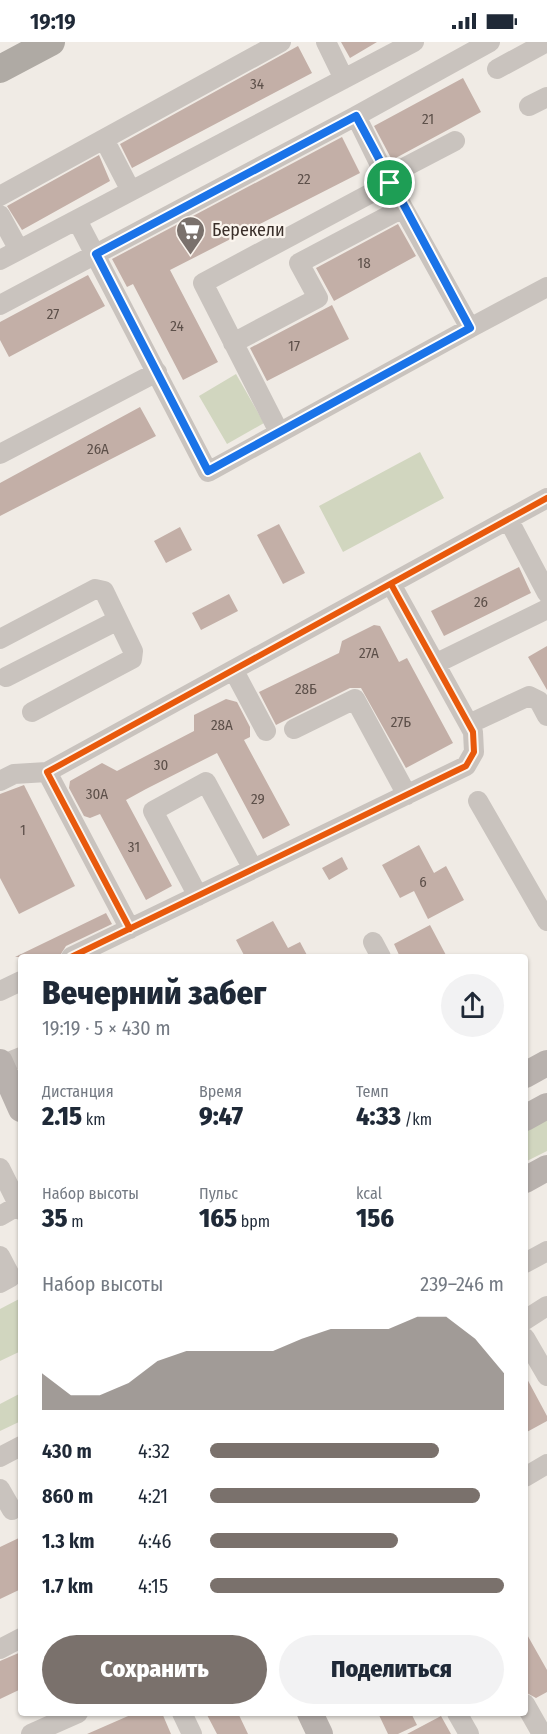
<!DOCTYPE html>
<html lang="ru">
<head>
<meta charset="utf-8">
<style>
	body { margin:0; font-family:"Fira Sans Condensed",sans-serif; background:#f2f2f3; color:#1f2937; height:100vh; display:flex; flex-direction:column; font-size:22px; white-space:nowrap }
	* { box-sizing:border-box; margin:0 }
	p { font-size:20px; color:#747a83 }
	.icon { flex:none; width:33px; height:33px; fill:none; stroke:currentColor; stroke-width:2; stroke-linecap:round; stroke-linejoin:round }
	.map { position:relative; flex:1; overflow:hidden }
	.drawer { position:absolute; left:18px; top:912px; width:510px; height:762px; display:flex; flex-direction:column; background:#fff; border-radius:6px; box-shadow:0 2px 4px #0004 }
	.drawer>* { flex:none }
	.pin { position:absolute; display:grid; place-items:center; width:51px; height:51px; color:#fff; margin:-26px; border:3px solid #fff; border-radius:50%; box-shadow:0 2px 6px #0007 }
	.round { display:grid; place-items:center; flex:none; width:63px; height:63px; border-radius:32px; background:#f2f2f3 }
	.overview { display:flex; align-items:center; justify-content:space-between; height:102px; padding:0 24px }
	h1 { font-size:33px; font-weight:800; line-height:45px }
	.stats { display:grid; grid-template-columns:repeat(3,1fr); gap:9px; height:102px; padding:6px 24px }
	.stats div { display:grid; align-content:center }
	.stats b { font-size:26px; font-weight:800 }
	.stats small { font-size:16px; font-weight:400 }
	.stats p { font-size:16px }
	.chart { height:168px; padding:12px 24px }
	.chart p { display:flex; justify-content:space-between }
	.chart svg { width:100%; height:108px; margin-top:6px; fill:#7a716c; opacity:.7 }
	.primary-button { display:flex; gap:12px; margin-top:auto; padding:12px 24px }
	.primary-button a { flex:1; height:69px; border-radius:36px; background:#7a716c; color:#fff; font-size:24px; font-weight:800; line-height:69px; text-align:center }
	.primary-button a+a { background:#f2f2f3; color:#1f2937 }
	ul { padding:0 24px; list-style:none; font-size:20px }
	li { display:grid; grid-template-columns:96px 72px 1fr; align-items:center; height:45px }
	li i { height:15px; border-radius:8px; background:#7a716c }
	.status { display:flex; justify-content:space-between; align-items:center; height:42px; padding:0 30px; background:#fff; direction:ltr }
	.status svg { height:16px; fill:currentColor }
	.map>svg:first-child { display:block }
	.green { fill:#d1d6bf }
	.building { fill:#c3afa7 }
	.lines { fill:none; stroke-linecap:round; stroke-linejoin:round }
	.minor { stroke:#c9c3be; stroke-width:20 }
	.major { stroke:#b8b1ad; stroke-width:26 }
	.highway { stroke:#afaaa4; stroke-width:28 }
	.cycleway-casing { stroke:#fbf5ee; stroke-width:10 }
	.cycleway { stroke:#e8590c; stroke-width:6 }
	.route-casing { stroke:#fff; stroke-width:12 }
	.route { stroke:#1a73e8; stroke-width:8 }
	.labels { text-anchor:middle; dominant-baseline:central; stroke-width:4.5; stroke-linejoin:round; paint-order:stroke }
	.number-label { font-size:15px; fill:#5d504a }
	.poi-label { font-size:18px; fill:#3b302b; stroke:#fbf5ee; text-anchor:start }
</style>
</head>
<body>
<div class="status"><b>19:19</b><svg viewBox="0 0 49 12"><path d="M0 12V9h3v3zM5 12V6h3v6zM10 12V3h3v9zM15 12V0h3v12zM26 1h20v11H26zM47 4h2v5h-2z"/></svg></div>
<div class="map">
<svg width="547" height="1692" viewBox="0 0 547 1692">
	<rect width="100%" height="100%" fill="#f0ebe5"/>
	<path class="green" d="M 236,332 L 264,381 L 227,402 L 199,354 Z
		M 420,410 L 444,456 L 343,510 L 319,464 Z
		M 547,1076 L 547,1109 L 525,1120 L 525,1087 Z
		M 21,1256 L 21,1309 L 0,1319 L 0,1267 Z
		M 21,1351 L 21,1379 L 0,1389 L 0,1362 Z"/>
	<path class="building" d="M 341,0 L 377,0 L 350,16 Z
		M 298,4 L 312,31 L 132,126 L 120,102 Z
		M 463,36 L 481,70 L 392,118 L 374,84 Z
		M 342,95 L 360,131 L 170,228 L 218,320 L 183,338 L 133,242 L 127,245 L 112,217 Z
		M 99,113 L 110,139 L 22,188 L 7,164 Z
		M 398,182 L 416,214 L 334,259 L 316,226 Z
		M 88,233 L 105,264 L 9,315 L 0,298 L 0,280 Z
		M 332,263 L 349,297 L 267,339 L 250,306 Z
		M 140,365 L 156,394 L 0,474 L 0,441 Z
		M 279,482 L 305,531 L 283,542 L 257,493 Z
		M 180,485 L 192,508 L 166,521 L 154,499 Z
		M 519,525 L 531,551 L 444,594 L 431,569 Z
		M 229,552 L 238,569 L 201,588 L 192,571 Z
		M 374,583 L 380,584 L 399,620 L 407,616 L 453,701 L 406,726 L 361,646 L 350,646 L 276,683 L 259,650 L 339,611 L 342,599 Z
		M 547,604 L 547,648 L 528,615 Z
		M 226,657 L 237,660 L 250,685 L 250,695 L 244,698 L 290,783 L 263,797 L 217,711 L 146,747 L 126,758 L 172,844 L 146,858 L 100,772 L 90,776 L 84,774 L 69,746 L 70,739 L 102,721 L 117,729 L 194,689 L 194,673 Z
		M 24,743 L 75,844 L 19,872 L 0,836 L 0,752 Z
		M 419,803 L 434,831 L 446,824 L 464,858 L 428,877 L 414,849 L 400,856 L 382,823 Z
		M 342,815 L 348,827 L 329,838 L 322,826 Z
		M 106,871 L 112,882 L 66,904 L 59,915 L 15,915 Z
		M 273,879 L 288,906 L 300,900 L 308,915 L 245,915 L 236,898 Z
		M 430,883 L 447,915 L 400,915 L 394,902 Z
		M 525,1333 L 547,1374 L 547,1379 L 525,1391 Z
		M 21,1495 L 21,1547 L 0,1557 L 0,1505 Z
		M 525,1589 L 547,1628 L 547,1650 L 536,1656 L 525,1650 Z
		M 21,1610 L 21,1647 L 0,1657 L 0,1619 Z
		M 135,1671 L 162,1671 L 171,1692 L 87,1692 Z
		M 206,1671 L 238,1671 L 248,1692 L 217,1692 Z
		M 378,1671 L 411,1671 L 417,1683 L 398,1692 L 388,1692 Z
		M 441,1674 L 451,1692 L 407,1692 Z"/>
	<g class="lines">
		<path class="minor" d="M 326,0 L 344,37
			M 490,0 L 356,74 L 386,135 L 470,286 L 547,245
			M 497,27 L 547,0
			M 529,64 L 547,55
			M 104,97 L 131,149
			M 386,135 L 455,99
			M 0,154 L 281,0
			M 0,173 L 19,208
			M 77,178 L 208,430 L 470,286
			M 0,218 L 414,0
			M 0,263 L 356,74
			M 233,301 L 318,256 L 299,221 L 403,166
			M 279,390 L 203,241 L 390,141
			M 0,412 L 157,330
			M 508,477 L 547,551
			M 0,597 L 95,547 L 104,549 L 133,609 L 132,617 L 32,670
			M 437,621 L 547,567
			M 234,629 L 266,689
			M 6,635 L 118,578
			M 469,682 L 529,654 L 539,659 L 547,674
			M 294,687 L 355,657 L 407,753
			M 47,730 L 130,887
			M 0,739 L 14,732 L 47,730 L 547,456
			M 478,759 L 547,879
			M 198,854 L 153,769 L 206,740 L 253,827
			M 373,900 L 381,915
			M 71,915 L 466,724 L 474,710 L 473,690 L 391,542
			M 0,949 L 21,939
			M 1,1023 L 21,1015
			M 0,1126 L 21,1168
			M 0,1174 L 19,1163
			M 0,1214 L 11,1235 L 0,1241
			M 525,1221 L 547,1209
			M 525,1278 L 547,1264
			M 525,1296 L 547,1334
			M 0,1415 L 21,1404
			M 525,1435 L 547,1422
			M 0,1447 L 12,1468
			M 0,1607 L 21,1596
			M 525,1662 L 542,1692
			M 182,1671 L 192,1692
			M 457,1671 L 469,1692
			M 31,1692 L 78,1671"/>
		<path class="major" d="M 0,1020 L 21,1067
			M 525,1033 L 547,1021
			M 525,1076 L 547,1064
			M 525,1138 L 547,1126
			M 310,1671 L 320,1692"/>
		<path class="highway" d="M 0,27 L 51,0"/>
		<defs>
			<path id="cycleway" d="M 130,887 L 47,730 L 547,456
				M 71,915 L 466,724 L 474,710 L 473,690 L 391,542"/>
		</defs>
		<use href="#cycleway" class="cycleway-casing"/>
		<use href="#cycleway" class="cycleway"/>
	</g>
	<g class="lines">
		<defs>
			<path id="route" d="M 356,74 L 470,286 L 208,429 L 96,212 Z"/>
		</defs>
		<use href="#route" class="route-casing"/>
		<use href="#route" class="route"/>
	</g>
	<defs>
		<symbol id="supermarket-pin" viewBox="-11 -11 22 30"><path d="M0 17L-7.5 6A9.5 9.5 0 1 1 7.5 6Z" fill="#7a716c" stroke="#fbf5ee"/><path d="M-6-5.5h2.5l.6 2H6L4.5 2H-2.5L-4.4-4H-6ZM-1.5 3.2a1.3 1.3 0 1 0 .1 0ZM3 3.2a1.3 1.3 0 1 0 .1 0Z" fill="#fff"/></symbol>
	</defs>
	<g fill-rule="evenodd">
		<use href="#supermarket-pin" x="174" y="172" width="33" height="45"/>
	</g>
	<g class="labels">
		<g class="number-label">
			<text x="257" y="42">34</text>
			<text x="428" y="77">21</text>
			<text x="304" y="137">22</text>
			<text x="364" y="221">18</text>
			<text x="53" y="272">27</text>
			<text x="177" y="284">24</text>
			<text x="294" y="304">17</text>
			<text x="98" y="407">26А</text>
			<text x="481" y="560">26</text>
			<text x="369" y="611">27А</text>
			<text x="306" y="647">28Б</text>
			<text x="401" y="680">27Б</text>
			<text x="222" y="683">28А</text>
			<text x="161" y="723">30</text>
			<text x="97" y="752">30А</text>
			<text x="258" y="757">29</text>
			<text x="23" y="788">1</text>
			<text x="134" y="805">31</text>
			<text x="423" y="840">6</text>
		</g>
		<g class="poi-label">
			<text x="212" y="188">Берекели</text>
		</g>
	</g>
</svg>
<div class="pin" style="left:390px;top:141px;background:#1e9e55"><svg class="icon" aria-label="arrive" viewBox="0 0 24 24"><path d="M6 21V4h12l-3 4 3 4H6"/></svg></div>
<section class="drawer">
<div class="overview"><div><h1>Вечерний забег</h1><p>19:19 · 5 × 430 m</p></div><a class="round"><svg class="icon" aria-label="share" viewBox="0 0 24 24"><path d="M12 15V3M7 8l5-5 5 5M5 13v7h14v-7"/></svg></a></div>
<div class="stats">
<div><p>Дистанция</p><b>2.15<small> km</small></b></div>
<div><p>Время</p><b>9:47</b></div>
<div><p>Темп</p><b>4:33<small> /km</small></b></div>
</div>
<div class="stats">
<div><p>Набор высоты</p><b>35<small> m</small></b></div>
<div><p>Пульс</p><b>165<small> bpm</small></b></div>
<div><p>kcal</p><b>156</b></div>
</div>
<div class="chart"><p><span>Набор высоты</span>239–246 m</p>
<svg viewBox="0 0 160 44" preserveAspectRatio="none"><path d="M0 44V29L10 38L20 38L30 33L40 24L50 20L60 20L70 20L80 20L90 15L100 11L110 11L120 11L130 6L140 6L150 15L160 29V44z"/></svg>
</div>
<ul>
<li><b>430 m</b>4:32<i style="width:78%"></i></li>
<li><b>860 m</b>4:21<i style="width:92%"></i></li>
<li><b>1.3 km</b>4:46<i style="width:64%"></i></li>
<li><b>1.7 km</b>4:15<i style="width:100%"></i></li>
</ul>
<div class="primary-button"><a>Сохранить</a><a>Поделиться</a></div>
</section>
</div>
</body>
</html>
